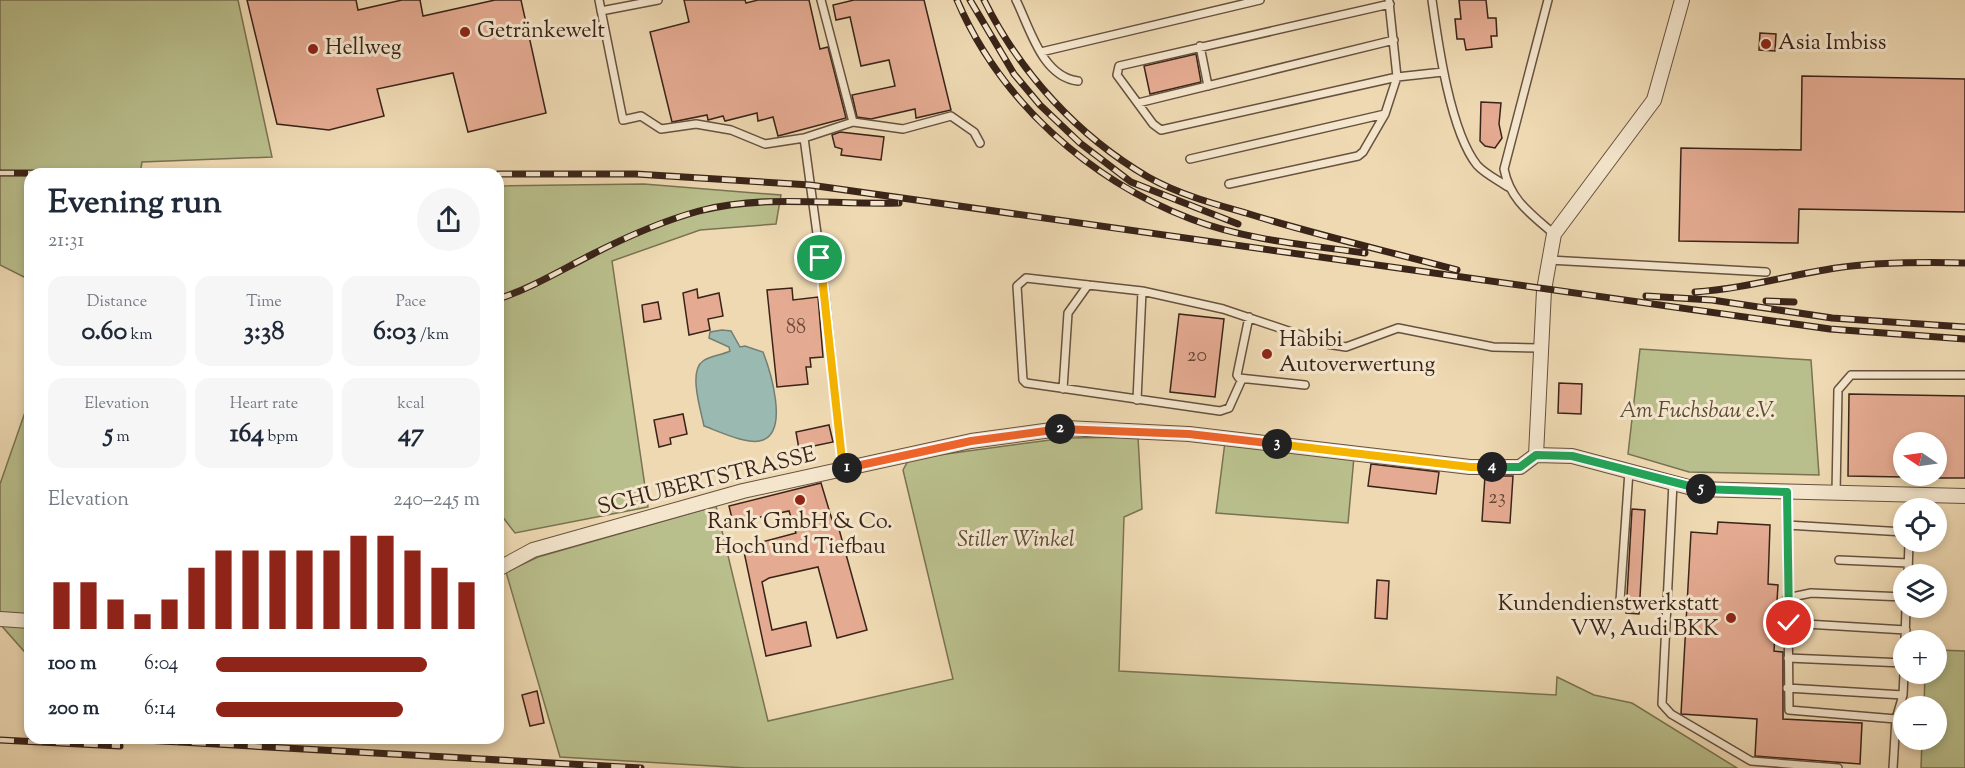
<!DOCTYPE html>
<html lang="en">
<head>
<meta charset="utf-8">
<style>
	body { margin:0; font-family:"Sorts Mill Goudy",serif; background:#f6f6f7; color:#1f2937; height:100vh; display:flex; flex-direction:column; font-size:22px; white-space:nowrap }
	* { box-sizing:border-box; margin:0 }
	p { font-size:20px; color:#747a83 }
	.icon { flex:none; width:33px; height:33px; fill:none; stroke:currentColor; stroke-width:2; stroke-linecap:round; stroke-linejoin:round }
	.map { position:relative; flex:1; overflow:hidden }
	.drawer { position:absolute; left:24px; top:168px; width:480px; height:576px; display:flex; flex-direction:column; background:#fff; border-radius:18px; box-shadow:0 3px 9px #0003 }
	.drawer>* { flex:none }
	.needle { width:39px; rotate:283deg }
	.controls { position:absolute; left:1893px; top:432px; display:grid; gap:12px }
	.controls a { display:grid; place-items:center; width:54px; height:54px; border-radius:50%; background:#fff; box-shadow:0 3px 9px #0003; font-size:30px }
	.pin { position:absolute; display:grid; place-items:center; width:51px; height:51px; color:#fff; margin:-26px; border:3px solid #fff; border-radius:50%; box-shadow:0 2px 6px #0007 }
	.km { position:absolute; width:30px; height:30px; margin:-15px; border-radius:50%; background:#222; color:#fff; font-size:16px; line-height:30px; text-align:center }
	.round { display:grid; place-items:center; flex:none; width:63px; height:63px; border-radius:32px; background:#f6f6f7 }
	.summary { display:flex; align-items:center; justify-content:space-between; height:102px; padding:0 24px }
	h1 { font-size:33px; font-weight:800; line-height:45px }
	.figures { display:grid; grid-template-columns:repeat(3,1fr); gap:9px; height:102px; padding:6px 24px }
	.figures div { display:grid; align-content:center; border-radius:15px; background:#f6f6f7; text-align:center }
	.figures b { font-size:26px; font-weight:800 }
	.figures small { font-size:16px; font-weight:400 }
	.figures p { font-size:16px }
	.chart { height:168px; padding:12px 24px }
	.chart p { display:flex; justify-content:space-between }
	.chart svg { width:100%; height:108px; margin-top:6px; stroke:#8f2418; stroke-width:6 }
	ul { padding:0 24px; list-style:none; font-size:20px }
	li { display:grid; grid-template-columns:96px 72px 1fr; align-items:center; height:45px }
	li i { height:15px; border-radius:8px; background:#8f2418 }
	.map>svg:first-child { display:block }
	.green { fill:#b9bf8c; stroke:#7a7252; stroke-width:1.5 }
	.water { fill:#9ab9b1; stroke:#747d74; stroke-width:1.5 }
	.building { fill:#e5ab92; stroke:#3a2419; stroke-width:1.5 }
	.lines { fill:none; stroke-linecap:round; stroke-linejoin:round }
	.service-casing { stroke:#67513f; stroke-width:10 }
	.minor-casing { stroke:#67513f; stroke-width:16 }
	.service { stroke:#f4e6cd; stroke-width:7 }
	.minor { stroke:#f4e6cd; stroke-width:14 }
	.rail-casing { stroke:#3a2419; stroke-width:7 }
	.rail { stroke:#f4e6cd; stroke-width:4.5; stroke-dasharray:14; stroke-linecap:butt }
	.split-1-casing { stroke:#fff; stroke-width:12 }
	.split-2-casing { stroke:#fff; stroke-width:12 }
	.split-3-casing { stroke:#fff; stroke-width:12 }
	.split-4-casing { stroke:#fff; stroke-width:12 }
	.split-5-casing { stroke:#fff; stroke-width:12 }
	.split-6-casing { stroke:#fff; stroke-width:12 }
	.split-1 { stroke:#f5b400; stroke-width:8 }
	.split-2 { stroke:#f0652b; stroke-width:8 }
	.split-3 { stroke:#f0652b; stroke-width:8 }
	.split-4 { stroke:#f5b400; stroke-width:8 }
	.split-5 { stroke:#22a559; stroke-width:8 }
	.split-6 { stroke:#22a559; stroke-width:8 }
	.poi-dot { fill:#8f2418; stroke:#f4e6cd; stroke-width:2 }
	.labels { text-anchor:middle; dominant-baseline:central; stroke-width:6; stroke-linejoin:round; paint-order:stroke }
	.number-label { font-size:20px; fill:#654637 }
	.poi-label { font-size:22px; fill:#3a2419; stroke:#f4e6cd; text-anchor:start }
	.park-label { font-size:22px; font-style:italic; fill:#5a4b36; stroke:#f4e6cd }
	.street-label { font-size:22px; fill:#3a2419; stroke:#f4e6cd }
</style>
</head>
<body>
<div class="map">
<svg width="1965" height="768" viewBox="0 0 1965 768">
	<rect width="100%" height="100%" fill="#eed9b2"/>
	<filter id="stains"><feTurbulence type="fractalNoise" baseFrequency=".00333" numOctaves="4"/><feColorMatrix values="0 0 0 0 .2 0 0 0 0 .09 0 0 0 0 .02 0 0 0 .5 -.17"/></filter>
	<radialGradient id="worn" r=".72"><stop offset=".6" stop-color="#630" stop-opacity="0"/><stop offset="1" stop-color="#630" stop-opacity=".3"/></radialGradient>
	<path class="green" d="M 0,0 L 238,0 L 272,157 L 142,162 L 140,174 L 30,174 L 30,280 L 0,265 Z
		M 644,184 L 781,195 L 776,224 L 700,230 L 612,261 L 648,507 L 515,533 L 498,511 L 498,186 Z
		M 1640,349 L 1811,360 L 1819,475 L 1689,472 L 1628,454 Z
		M 30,398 L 30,658 L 0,624 L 0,484 Z
		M 1138,437 L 1142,509 L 1124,517 L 1119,671 L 1556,695 L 1557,677 L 1594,695 L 1632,703 L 1737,768 L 746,768 L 560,757 L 506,572 L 538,557 L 716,506 L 768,721 L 953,679 L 903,470 L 909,459 L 1065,438 Z
		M 1225,442 L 1354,457 L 1348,523 L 1216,513 Z
		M 1937,650 L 1965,651 L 1965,768 L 1921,768 L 1922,740 L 1936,740 L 1936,706 L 1924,706 L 1925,674 L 1936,674 Z"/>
	<path class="water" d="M 722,330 L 731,331 L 740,347 L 745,346 L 763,352 C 770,370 789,430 763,440 C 749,446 718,431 704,426 C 701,411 688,371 703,361 C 710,356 722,355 730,351 L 729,347 L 709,338 L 710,332 Z"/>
	<path class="building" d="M 247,0 L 356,0 L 358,10 L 402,0 L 420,0 L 423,16 L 495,0 L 521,0 L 546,113 L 468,132 L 453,73 L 377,89 L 384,116 L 329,130 L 277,124 Z
		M 684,0 L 745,0 L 746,3 L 758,0 L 809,0 L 820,49 L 828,47 L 846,118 L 778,136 L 773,117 L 758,121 L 757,113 L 725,121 L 723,116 L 708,120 L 707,115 L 672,122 L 650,32 L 689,22 Z
		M 854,0 L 924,0 L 951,110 L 916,118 L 915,109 L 871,119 L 857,117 L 852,95 L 895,86 L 889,60 L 861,66 L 850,17 L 836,20 L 833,5 Z
		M 1459,0 L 1486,0 L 1488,18 L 1496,18 L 1497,36 L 1491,36 L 1492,47 L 1466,50 L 1464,39 L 1457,39 L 1455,19 L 1461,19 Z
		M 1760,33 L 1776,34 L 1775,51 L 1759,50 Z
		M 1196,54 L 1201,82 L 1150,94 L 1144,66 Z
		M 1802,76 L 1965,79 L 1965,212 L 1799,209 L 1798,243 L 1679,241 L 1681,148 L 1801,150 Z
		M 1481,102 L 1501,103 L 1499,124 L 1502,138 L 1495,148 L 1485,146 L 1480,141 Z
		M 840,132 L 884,137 L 881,160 L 841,155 L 842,149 L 835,147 L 832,135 Z
		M 792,288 L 793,300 L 818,297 L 823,357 L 810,358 L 811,367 L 806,367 L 808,384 L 777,387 L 767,290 Z
		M 697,289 L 698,298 L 719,293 L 723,316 L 708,319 L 710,330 L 689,335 L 683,293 Z
		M 658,302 L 661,319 L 644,322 L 642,305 Z
		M 1179,314 L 1224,319 L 1215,397 L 1170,392 Z
		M 1559,383 L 1582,384 L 1581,414 L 1558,413 Z
		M 1849,394 L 1965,396 L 1965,478 L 1936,478 L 1936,442 L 1904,442 L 1904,477 L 1848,476 Z
		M 683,414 L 687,434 L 670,438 L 671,444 L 659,447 L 654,420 Z
		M 829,425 L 833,442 L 799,449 L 796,432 Z
		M 1371,464 L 1439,472 L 1436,494 L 1368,486 Z
		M 1485,476 L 1513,476 L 1510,523 L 1482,521 Z
		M 821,483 L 833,523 L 837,522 L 867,630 L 837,638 L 818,567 L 769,578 L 762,582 L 772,630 L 806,622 L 811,646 L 766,656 L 743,547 L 796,533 L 789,511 L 733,523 L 729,506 Z
		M 1632,509 L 1645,510 L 1639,614 L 1626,613 Z
		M 1718,522 L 1770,525 L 1768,584 L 1778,585 L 1774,651 L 1783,652 L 1783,719 L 1862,723 L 1860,764 L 1755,756 L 1757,719 L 1681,714 L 1691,532 L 1717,534 Z
		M 1377,580 L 1389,581 L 1387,619 L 1375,618 Z
		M 537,691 L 544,723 L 530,726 L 522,695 Z"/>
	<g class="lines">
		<defs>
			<path id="service" d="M 599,0 L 623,120 L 641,116 L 661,129 L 696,124 L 731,130 L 765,144 L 804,138 L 824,285 L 843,469
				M 1016,0 C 1030,28 1042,77 1078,81
				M 1432,0 C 1438,43 1450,131 1477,165 C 1485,174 1498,180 1508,187
				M 1548,0 L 1504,169 C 1510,200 1531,214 1554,234
				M 1390,4 L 1119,66 L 1117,75 L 1153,124 L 1161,130 L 1397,77 L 1443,72
				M 601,11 L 658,0
				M 1200,46 L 1208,86
				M 1041,52 L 1260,0
				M 1138,103 L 1394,40
				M 853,122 L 903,129 L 951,116 L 974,132 L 980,143
				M 804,138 L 853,122 L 821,0
				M 1190,159 L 1385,114
				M 1229,184 L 1358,156 L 1363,152 L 1385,114 L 1397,77 L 1389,2
				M 1549,260 L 1766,272
				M 1249,317 L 1237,375 L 1239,378 L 1305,385
				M 1242,379 L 1229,408 L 1220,411 L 1026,383 L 1023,380 L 1017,286 L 1026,278 L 1142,291 L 1223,309 L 1327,344 L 1346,347 L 1398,328 L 1493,347 L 1540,348
				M 1063,389 L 1068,313 L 1088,285
				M 1137,400 L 1142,291
				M 1673,483 L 1662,704 L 1671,714 L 1751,761 L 1838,768
				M 1787,491 L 1789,710 L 1896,719
				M 1836,493 L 1838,390 L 1851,375 L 1965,375
				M 1787,525 L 1904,532
				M 1839,560 L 1908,563
				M 1908,574 L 1909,542
				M 1787,598 L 1811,593 L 1904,597
				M 1620,601 L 1629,471
				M 1789,623 L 1906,630
				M 1905,640 L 1906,608
				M 1788,658 L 1904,663
				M 1787,688 L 1903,695
				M 1893,768 L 1896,719 L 1903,695 L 1904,674"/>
			<path id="minor" d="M 1682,0 L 1654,100 L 1554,234 L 1544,290 L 1536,455 L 1572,456 L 1696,489 L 1965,496
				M 498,569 L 533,550 L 743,491 L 971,441 L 1066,428 L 1189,434 L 1470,467 L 1520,467 L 1536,455
				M 0,619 L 30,621"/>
		</defs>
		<use href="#service" class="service-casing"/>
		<use href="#minor" class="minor-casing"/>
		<use href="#service" class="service"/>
		<use href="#minor" class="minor"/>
		<defs>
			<path id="rail" d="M 957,0 C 1000,101 1089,180 1191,219 C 1245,240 1308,245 1365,253
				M 970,0 L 1014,74 L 1040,105 L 1080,143 L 1131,182 L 1238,224
				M 984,0 C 1020,73 1078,136 1148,177 C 1178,194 1214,204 1246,213 C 1316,235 1387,251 1457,270
				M 0,173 L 381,174
				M 498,174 L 636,174 L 810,185 L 1830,329 L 1965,339
				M 1695,292 C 1743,289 1789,275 1836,268 C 1879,262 1922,262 1965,263
				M 1646,296 L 1712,300 L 1832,318 L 1965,327
				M 498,299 C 532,288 561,270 593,254 C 626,237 663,221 699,211 C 765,194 832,205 899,203
				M 1766,301 L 1794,302
				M 108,738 L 641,768
				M 0,740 L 120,746"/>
		</defs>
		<use href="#rail" class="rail-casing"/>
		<use href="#rail" class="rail"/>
	</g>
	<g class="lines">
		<defs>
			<path id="split-1" d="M 820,258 L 843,469 L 847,468"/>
			<path id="split-2" d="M 847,468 L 971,441 L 1060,429"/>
			<path id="split-3" d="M 1060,429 L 1189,434 L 1277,444"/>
			<path id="split-4" d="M 1277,444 L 1470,467 L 1492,467"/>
			<path id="split-5" d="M 1492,467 L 1520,467 L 1536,455 L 1572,456 L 1701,489"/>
			<path id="split-6" d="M 1701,489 L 1787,492 L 1789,623"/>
		</defs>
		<use href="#split-1" class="split-1-casing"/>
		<use href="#split-2" class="split-2-casing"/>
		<use href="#split-3" class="split-3-casing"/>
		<use href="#split-4" class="split-4-casing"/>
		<use href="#split-5" class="split-5-casing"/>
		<use href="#split-6" class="split-6-casing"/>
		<use href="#split-1" class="split-1"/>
		<use href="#split-2" class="split-2"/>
		<use href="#split-3" class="split-3"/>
		<use href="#split-4" class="split-4"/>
		<use href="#split-5" class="split-5"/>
		<use href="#split-6" class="split-6"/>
	</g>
	<g class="poi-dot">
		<circle cx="465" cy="32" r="6"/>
		<circle cx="1766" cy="44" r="6"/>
		<circle cx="313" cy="49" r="6"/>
		<circle cx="1267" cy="354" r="6"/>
		<circle cx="800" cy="500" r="6"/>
		<circle cx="1731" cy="618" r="6"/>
	</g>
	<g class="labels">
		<g class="number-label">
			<text x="796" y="328">88</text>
			<text x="1197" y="356">20</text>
			<text x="1497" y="498">23</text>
		</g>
		<g class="poi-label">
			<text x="477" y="32">Getränkewelt</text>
			<text x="1778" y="44">Asia Imbiss</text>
			<text x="325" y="49">Hellweg</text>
			<text x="1279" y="341">Habibi<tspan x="1279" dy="25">Autoverwertung</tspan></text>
			<text x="800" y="523" text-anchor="middle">Rank GmbH &amp; Co.<tspan x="800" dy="25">Hoch und Tiefbau</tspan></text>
			<text x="1719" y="605" text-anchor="end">Kundendienstwerkstatt<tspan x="1719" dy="25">VW, Audi BKK</tspan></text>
		</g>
		<g class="park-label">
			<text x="1697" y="412">Am Fuchsbau e.V.</text>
			<text x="1016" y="541">Stiller Winkel</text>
		</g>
		<g class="street-label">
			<text transform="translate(707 482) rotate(-14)">SCHUBERTSTRASSE</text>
		</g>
	</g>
	<rect width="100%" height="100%" filter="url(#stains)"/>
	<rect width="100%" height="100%" fill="url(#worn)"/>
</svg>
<div class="controls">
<a><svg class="needle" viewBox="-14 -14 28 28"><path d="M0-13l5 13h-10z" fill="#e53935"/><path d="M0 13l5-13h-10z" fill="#747a83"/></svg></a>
<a><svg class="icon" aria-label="locate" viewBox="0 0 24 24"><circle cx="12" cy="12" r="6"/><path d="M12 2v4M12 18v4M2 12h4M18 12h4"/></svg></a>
<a><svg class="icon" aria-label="layers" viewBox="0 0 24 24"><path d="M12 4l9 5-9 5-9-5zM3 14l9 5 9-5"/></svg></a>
<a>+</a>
<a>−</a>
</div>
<div class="pin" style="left:820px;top:258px;background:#1e9e55"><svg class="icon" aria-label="arrive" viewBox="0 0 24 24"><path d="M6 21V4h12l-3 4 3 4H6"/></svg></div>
<div class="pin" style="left:1789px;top:623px;background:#d93025"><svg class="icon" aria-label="check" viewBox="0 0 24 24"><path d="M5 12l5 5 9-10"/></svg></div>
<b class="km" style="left:847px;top:468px">1</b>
<b class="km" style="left:1060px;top:429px">2</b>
<b class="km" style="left:1277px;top:444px">3</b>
<b class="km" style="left:1492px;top:467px">4</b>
<b class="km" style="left:1701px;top:489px">5</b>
<section class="drawer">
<div class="summary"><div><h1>Evening run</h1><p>21:31</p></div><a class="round"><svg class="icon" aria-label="share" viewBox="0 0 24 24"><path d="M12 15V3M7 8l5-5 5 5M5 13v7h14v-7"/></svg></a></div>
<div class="figures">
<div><p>Distance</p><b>0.60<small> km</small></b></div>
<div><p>Time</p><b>3:38</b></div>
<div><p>Pace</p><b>6:03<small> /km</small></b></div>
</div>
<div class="figures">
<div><p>Elevation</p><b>5<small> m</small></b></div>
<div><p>Heart rate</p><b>164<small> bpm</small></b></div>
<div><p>kcal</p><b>47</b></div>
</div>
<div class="chart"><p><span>Elevation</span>240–245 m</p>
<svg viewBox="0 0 160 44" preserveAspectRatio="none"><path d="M5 44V25M15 44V25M25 44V32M35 44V38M45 44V32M55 44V19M65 44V12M75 44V12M85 44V12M95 44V12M105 44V12M115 44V6M125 44V6M135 44V12M145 44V19M155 44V25"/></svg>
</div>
<ul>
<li><b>100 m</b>6:04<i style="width:80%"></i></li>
<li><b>200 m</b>6:14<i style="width:71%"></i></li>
</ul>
</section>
</div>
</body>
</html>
